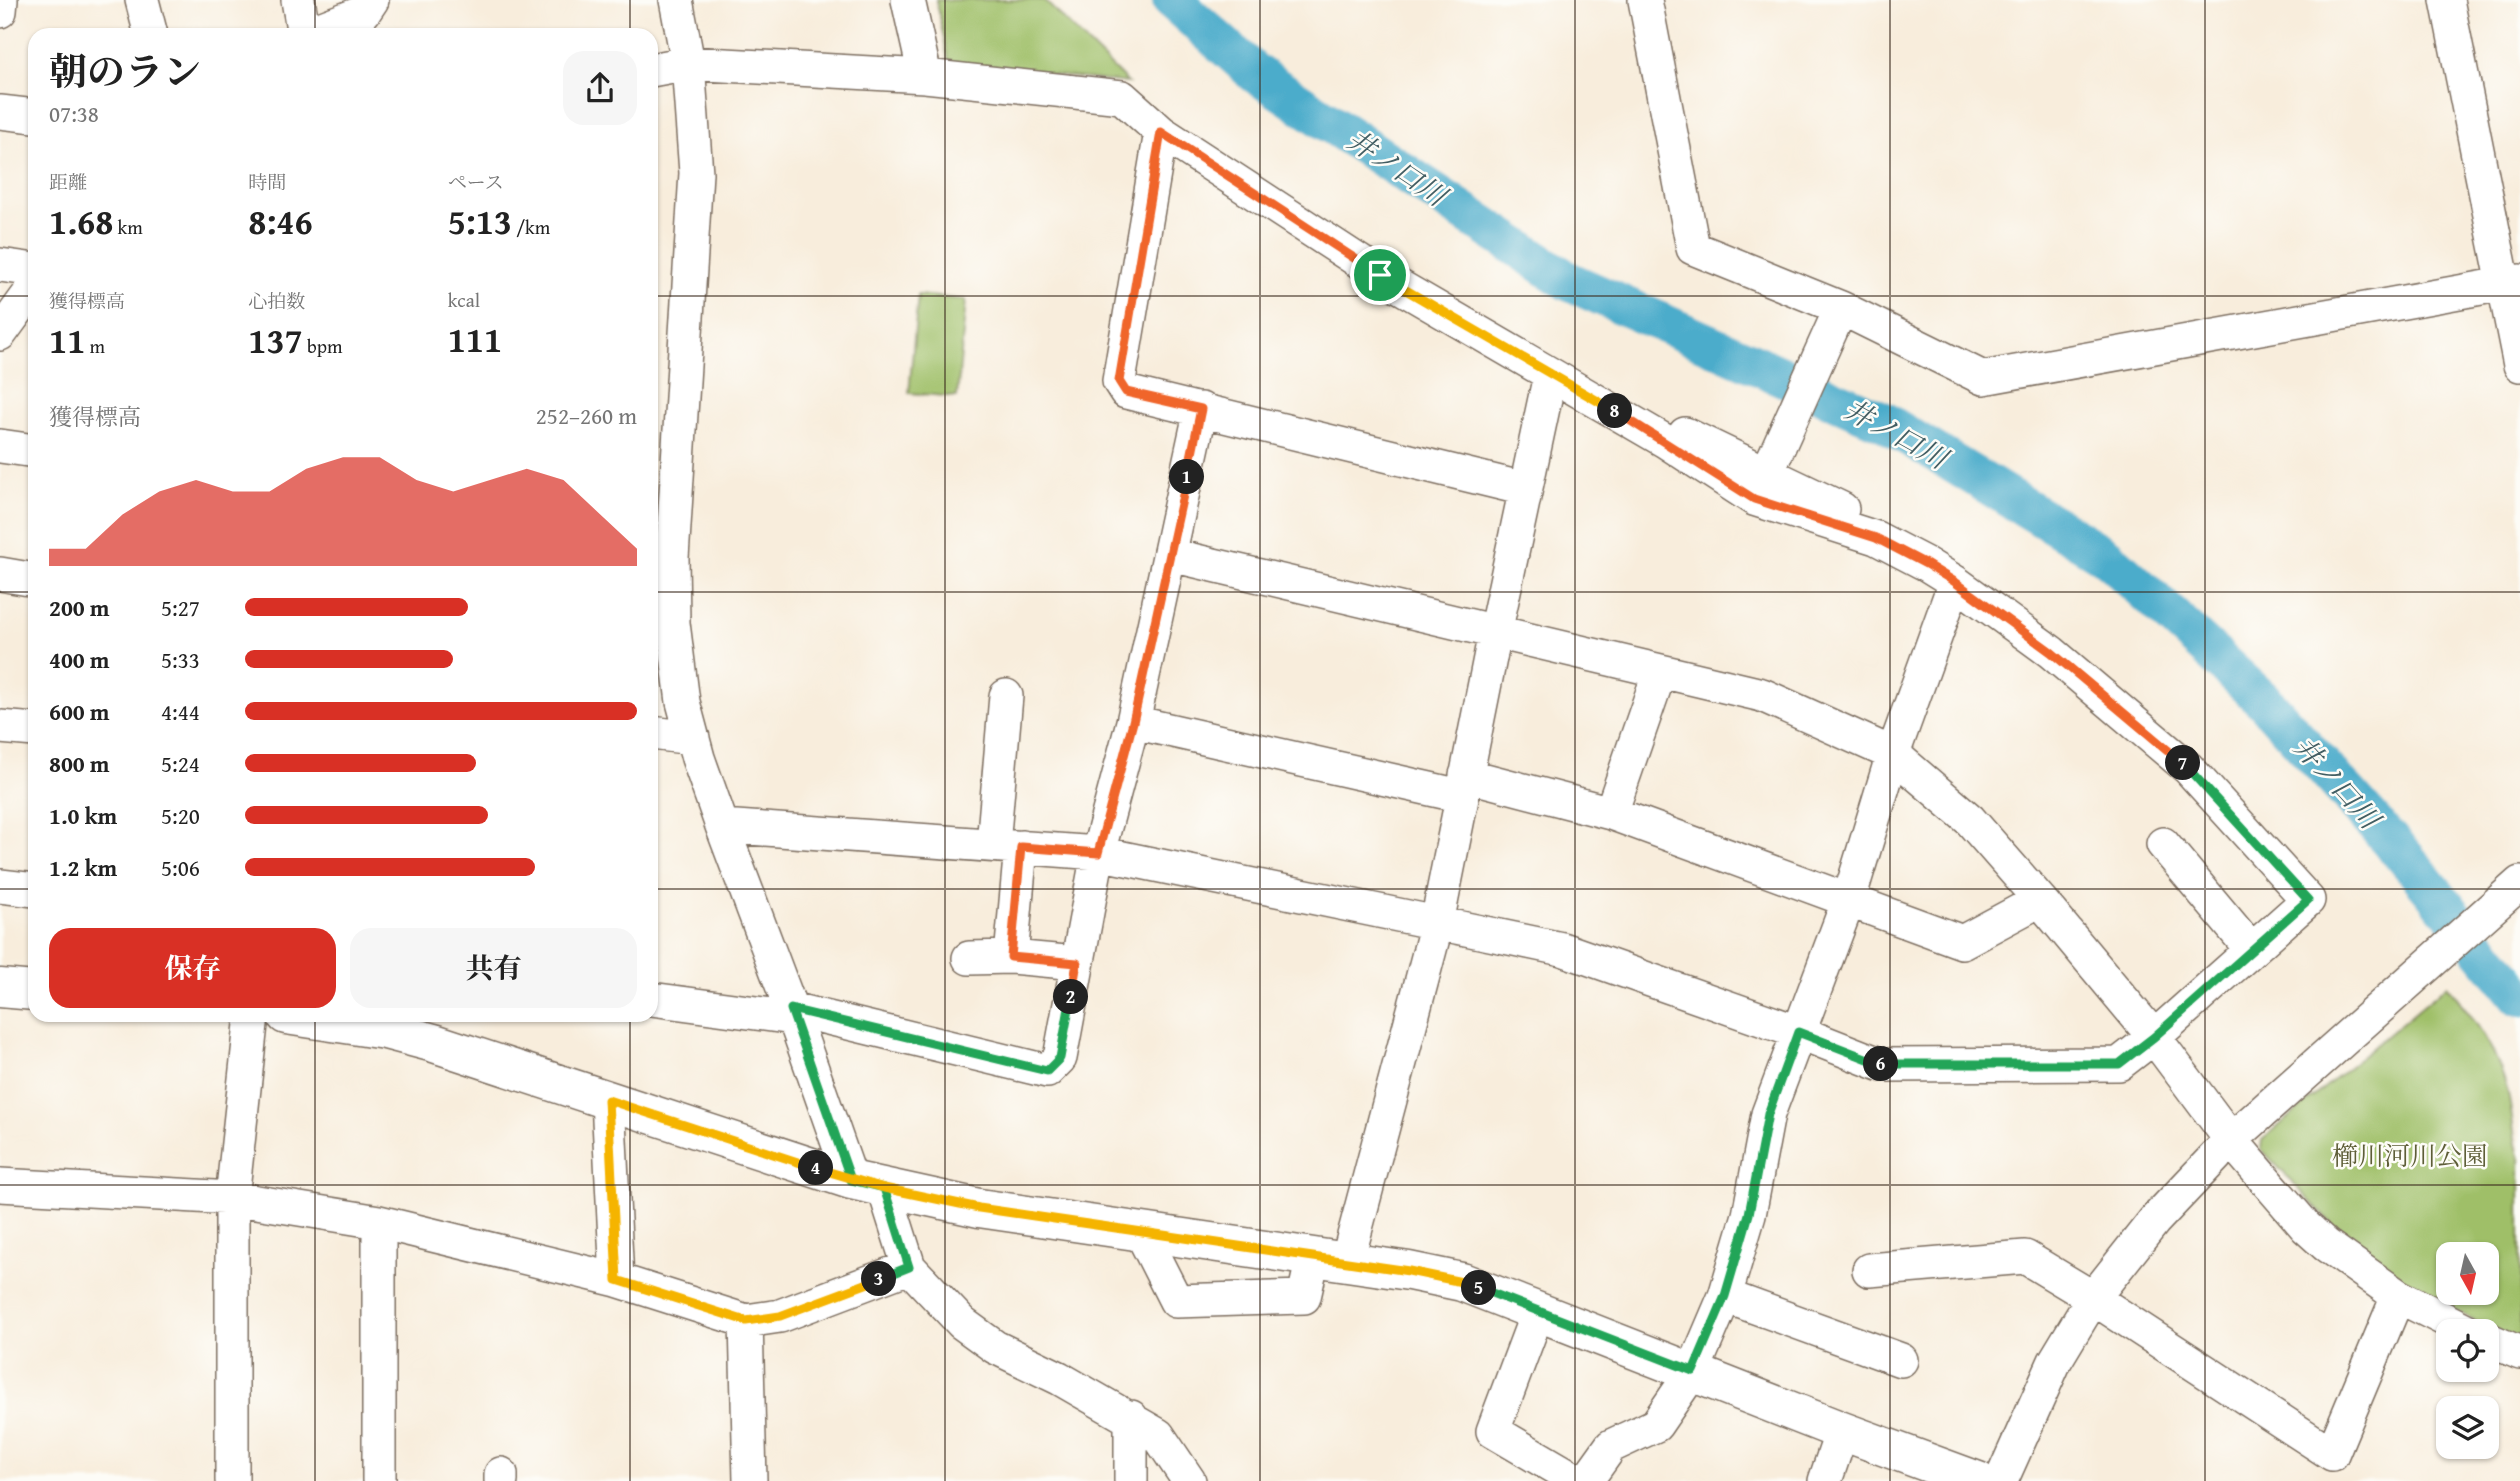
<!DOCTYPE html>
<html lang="ja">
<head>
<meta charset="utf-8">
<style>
	body { margin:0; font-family:"Gentium Book Plus","Noto Serif JP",serif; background:#f6f6f6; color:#222; height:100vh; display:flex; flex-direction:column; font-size:26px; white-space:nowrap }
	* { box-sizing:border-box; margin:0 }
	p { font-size:23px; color:#767676 }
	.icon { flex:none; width:38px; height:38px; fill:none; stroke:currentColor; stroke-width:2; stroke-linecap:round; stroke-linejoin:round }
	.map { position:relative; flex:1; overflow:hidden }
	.details { position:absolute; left:28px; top:28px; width:630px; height:994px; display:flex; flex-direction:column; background:#fff; border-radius:21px; box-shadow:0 2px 5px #0004 }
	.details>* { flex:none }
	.needle { width:46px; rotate:172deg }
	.fabs { position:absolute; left:2436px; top:1242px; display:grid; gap:14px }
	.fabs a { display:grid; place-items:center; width:63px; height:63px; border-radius:14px; background:#fff; box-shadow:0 2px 5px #0004; font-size:35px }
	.pin { position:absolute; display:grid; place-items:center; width:60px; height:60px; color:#fff; margin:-30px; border:4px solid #fff; border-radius:50%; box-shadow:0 2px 7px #0007 }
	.km { position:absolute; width:35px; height:35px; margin:-18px; border-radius:50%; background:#222; color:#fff; font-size:19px; line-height:35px; text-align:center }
	.round { display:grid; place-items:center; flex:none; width:74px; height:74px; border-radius:21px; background:#f6f6f6 }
	.overview { display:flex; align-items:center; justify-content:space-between; height:119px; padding:0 21px }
	h1 { font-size:38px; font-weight:700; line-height:52px }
	.metrics { display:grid; grid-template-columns:repeat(3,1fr); gap:10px; height:119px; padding:7px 21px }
	.metrics div { display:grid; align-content:center }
	.metrics b { font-size:35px; font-weight:700 }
	.metrics small { font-size:19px; font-weight:400 }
	.metrics p { font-size:19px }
	.chart { height:196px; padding:14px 21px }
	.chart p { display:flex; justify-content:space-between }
	.chart svg { width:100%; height:126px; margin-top:7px; fill:#d93025; opacity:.7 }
	.cta { display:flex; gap:14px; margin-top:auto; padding:14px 21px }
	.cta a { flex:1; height:80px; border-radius:21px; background:#d93025; color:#fff; font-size:28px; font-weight:700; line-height:80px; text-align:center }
	.cta a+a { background:#f6f6f6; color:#222 }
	ul { padding:0 21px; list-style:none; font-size:23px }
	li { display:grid; grid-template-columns:112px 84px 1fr; align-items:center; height:52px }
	li i { height:18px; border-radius:9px; background:#d93025 }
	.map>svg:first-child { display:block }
	.green { fill:#9fbf68; stroke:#6d7443; stroke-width:2; fill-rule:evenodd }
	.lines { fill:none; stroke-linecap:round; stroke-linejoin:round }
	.river { stroke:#4caccb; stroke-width:40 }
	.minor-casing { stroke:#7d6e60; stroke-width:36 }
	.major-casing { stroke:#7d6e60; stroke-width:41 }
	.minor { stroke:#fff; stroke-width:33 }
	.major { stroke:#fff; stroke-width:38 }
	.split-1-casing { stroke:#fff; stroke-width:14 }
	.split-2-casing { stroke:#fff; stroke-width:14 }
	.split-3-casing { stroke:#fff; stroke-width:14 }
	.split-4-casing { stroke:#fff; stroke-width:14 }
	.split-5-casing { stroke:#fff; stroke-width:14 }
	.split-6-casing { stroke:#fff; stroke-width:14 }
	.split-7-casing { stroke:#fff; stroke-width:14 }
	.split-8-casing { stroke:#fff; stroke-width:14 }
	.split-9-casing { stroke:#fff; stroke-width:14 }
	.split-1 { stroke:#f0652b; stroke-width:9 }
	.split-2 { stroke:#f0652b; stroke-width:9 }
	.split-3 { stroke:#22a559; stroke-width:9 }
	.split-4 { stroke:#f5b400; stroke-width:9 }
	.split-5 { stroke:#f5b400; stroke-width:9 }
	.split-6 { stroke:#22a559; stroke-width:9 }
	.split-7 { stroke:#22a559; stroke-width:9 }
	.split-8 { stroke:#f0652b; stroke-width:9 }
	.split-9 { stroke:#f5b400; stroke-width:9 }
	.grid { fill:none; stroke:#3b2a1e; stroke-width:2; stroke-opacity:0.55 }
	.labels { text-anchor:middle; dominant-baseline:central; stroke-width:5; stroke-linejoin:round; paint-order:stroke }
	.park-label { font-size:26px; fill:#5e5e38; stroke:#fdfcf7 }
	.water-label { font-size:28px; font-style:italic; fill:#425e63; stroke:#fdfcf7 }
</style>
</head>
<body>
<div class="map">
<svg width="2520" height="1481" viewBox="0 0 2520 1481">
	<rect width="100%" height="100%" fill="#fdfcf7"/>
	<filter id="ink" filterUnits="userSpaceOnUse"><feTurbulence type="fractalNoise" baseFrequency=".0143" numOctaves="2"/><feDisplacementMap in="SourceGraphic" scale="14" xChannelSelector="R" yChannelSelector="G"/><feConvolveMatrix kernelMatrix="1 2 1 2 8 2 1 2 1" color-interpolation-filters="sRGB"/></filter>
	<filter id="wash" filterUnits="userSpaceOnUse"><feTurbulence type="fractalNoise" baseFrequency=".00686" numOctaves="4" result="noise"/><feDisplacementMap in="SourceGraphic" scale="28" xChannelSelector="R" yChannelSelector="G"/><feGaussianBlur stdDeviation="1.57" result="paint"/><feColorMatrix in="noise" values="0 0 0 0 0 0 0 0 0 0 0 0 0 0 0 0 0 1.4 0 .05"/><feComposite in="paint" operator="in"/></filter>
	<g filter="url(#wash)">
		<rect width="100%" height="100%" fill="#f8eddc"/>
		<path class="green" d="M 936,0 L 1044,0 L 1128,83 L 949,64 Z
			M 918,295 L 966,300 L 957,397 L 909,393 Z
			M 2447,985 C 2474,1018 2499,1052 2508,1094 C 2513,1116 2513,1138 2520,1159 L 2520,1341 L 2430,1299 L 2349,1242 L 2261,1149 L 2262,1140 ZM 2448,1255 L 2487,1255 L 2487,1293 L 2448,1293 Z"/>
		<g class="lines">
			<path class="river" d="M 1172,0 L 1256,74 L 1568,281 L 1885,422 L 2107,557 L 2264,701 L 2405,857 L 2520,996"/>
		</g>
	</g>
	<g filter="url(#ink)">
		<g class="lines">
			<defs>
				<path id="minor" d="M 142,0 L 151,35
					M 298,0 L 304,35
					M 676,0 L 688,63 L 696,173 L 672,558 L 673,623 L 683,702 L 698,758 L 722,826 L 791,1009 L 851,1180
					M 908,0 L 925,76
					M 1645,0 L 1693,248 L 1841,308 L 1983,378 L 2520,281
					M 2447,0 L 2520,365
					M 0,11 L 1,0
					M 304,35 L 364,12 L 372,0
					M 651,70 L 688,63 L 925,76 L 1122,97 L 1161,132 L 1380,275 L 1665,441 L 1754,499 L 1876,538 L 1926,564 L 1955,582 L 2051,652 L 2188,768 L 2308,900 L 2154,1037 L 2119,1064 L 1882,1065 L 1798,1032 L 1562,949 L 1437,923 L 1098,853 L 722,826
					M 0,112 L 35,116
					M 1161,132 L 1119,381 L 1126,392 L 1525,489
					M 0,265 L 35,270
					M 0,334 L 35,286
					M 1685,434 L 1842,509
					M 0,446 L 35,451
					M 1767,473 L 1841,308
					M 1171,555 L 1762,695 L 1893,754 L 1970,820 L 2040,900 L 2154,1037 L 2231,1140 L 2306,1227 L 2326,1245 L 2398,1296 L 2470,1332
					M 0,574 L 35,580
					M 1133,722 L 1461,796
					M 0,727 L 35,730
					M 651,733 L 693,738
					M 1466,775 L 1611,813 L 1962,942 L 2040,900
					M 1611,813 L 1660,671
					M 2163,844 L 2251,949
					M 993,845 L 1006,696
					M 0,886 L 35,890
					M 1011,957 L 1021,847
					M 969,958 L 1011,957 L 1077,963
					M 651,999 L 794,1018
					M 791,1009 L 1047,1071 L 1060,1058 L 1098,853 L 1133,722 L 1201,409
					M 608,1100 L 617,1280
					M 0,1185 L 232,1198 L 379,1222 L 617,1280 L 746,1321 L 780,1316 L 909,1267
					M 884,1188 L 909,1267 L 962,1323 L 995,1347 L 1059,1378 L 1158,1435 L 1189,1481
					M 379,1222 L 379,1481
					M 1141,1232 L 1176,1301 L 1304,1297 L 1313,1257
					M 1347,1262 L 1437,923 L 1495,633 L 1550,375
					M 1869,1270 L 2025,1257 L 2093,1298 L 2332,1454 L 2398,1296
					M 1725,1296 L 1901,1360
					M 1538,1311 L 1493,1431 L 1578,1481
					M 746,1321 L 750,1481
					M 2487,1339 L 2520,1353
					M 1131,1417 L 1131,1481
					M 501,1474 L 501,1481
					M 232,1481 L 232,1198 L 252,1015
					M 1586,1481 L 1611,1446 L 1656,1425 L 1693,1371 L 1725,1296 L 1749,1215 L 1768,1114 L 1849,899 L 1893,754 L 1955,582
					M 1825,1481 L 1842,1431
					M 2001,1481 L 2055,1361 L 2093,1298 L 2154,1221 L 2231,1140 L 2520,883"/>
				<path id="major" d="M 0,988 L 35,991
					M 286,1015 L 385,1030 L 434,1043 L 851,1180 L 979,1208 L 1409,1271 L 1462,1282 L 1842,1431 L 1978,1481"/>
			</defs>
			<use href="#minor" class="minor-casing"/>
			<use href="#major" class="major-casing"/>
			<use href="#minor" class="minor"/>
			<use href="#major" class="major"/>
		</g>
	</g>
	<g class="lines" filter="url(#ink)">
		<defs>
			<path id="split-1" d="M 1187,477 L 1201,409 L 1126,392 L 1119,381 L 1161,132 L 1380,275"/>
			<path id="split-2" d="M 1071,997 L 1077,963 L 1011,957 L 1021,847 L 1098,853 L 1133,722 L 1187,477"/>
			<path id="split-3" d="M 879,1279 L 909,1267 L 884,1188 L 851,1180 L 791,1009 L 1047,1071 L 1060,1058 L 1071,997"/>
			<path id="split-4" d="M 816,1168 L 608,1100 L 617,1280 L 746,1321 L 780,1316 L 879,1279"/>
			<path id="split-5" d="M 816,1168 L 884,1188 L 979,1208 L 1409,1271 L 1462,1282 L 1479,1288"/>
			<path id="split-6" d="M 1479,1288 L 1693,1371 L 1725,1296 L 1749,1214 L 1768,1114 L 1798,1032 L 1881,1064"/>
			<path id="split-7" d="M 1881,1064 L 2119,1064 L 2154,1037 L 2308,900 L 2183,763"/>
			<path id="split-8" d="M 1615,411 L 1754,499 L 1876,538 L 1926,564 L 1955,582 L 2051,652 L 2183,763"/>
			<path id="split-9" d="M 1380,275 L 1615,411"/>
		</defs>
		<use href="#split-1" class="split-1-casing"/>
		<use href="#split-2" class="split-2-casing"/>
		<use href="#split-3" class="split-3-casing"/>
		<use href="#split-4" class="split-4-casing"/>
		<use href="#split-5" class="split-5-casing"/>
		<use href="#split-6" class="split-6-casing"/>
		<use href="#split-7" class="split-7-casing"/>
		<use href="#split-8" class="split-8-casing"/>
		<use href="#split-9" class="split-9-casing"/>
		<use href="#split-1" class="split-1"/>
		<use href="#split-2" class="split-2"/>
		<use href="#split-3" class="split-3"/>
		<use href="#split-4" class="split-4"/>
		<use href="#split-5" class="split-5"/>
		<use href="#split-6" class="split-6"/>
		<use href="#split-7" class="split-7"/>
		<use href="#split-8" class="split-8"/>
		<use href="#split-9" class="split-9"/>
	</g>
	<path class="grid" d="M 315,0 L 315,35M 630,0 L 630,35M 945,0 L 945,1481M 1260,0 L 1260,1481M 1575,0 L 1575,1481M 1890,0 L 1890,1481M 2205,0 L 2205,1481M 0,296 L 35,296M 651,296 L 2520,296M 0,592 L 35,592M 651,592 L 2520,592M 0,889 L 35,889M 651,889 L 2520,889M 315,1015 L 315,1481M 630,1015 L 630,1481M 0,1185 L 2520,1185"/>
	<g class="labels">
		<g class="park-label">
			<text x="2410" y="1155">櫛川河川公園</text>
		</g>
		<g class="water-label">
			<text transform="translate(1397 167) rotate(34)">井ノ口川</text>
			<text transform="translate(1896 433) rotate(29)">井ノ口川</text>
			<text transform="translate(2337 782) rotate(48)">井ノ口川</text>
		</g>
	</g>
</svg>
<div class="fabs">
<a><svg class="needle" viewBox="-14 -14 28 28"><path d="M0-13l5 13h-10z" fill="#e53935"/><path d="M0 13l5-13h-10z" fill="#767676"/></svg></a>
<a><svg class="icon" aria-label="locate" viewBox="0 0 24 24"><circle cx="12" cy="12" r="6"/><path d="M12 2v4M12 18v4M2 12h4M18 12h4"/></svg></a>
<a><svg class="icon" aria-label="layers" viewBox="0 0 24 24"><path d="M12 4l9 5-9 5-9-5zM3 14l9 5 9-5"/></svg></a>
</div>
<div class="pin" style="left:1380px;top:275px;background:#1e9e55"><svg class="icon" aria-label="arrive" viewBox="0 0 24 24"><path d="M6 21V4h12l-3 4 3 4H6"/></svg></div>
<b class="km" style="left:1187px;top:477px">1</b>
<b class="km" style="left:1071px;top:997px">2</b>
<b class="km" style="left:879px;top:1279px">3</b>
<b class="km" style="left:816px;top:1168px">4</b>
<b class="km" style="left:1479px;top:1288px">5</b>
<b class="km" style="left:1881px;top:1064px">6</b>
<b class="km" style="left:2183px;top:763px">7</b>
<b class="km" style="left:1615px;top:411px">8</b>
<section class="details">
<div class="overview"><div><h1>朝のラン</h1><p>07:38</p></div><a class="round"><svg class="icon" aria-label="share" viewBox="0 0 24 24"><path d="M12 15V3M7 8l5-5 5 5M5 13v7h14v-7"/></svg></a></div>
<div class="metrics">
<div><p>距離</p><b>1.68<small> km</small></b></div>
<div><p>時間</p><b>8:46</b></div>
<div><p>ペース</p><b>5:13<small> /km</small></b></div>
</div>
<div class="metrics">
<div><p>獲得標高</p><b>11<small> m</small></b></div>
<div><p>心拍数</p><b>137<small> bpm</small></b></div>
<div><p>kcal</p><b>111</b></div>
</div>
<div class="chart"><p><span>獲得標高</span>252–260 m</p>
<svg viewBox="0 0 160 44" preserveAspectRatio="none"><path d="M0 44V38L10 38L20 26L30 18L40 14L50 18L60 18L70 10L80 6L90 6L100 14L110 18L120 14L130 10L140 14L150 26L160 38V44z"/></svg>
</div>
<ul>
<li><b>200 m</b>5:27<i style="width:57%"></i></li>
<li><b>400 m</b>5:33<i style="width:53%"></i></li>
<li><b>600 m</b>4:44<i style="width:100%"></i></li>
<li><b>800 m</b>5:24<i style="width:59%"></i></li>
<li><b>1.0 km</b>5:20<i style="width:62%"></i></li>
<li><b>1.2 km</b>5:06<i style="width:74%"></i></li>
</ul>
<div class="cta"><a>保存</a><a>共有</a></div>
</section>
</div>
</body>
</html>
